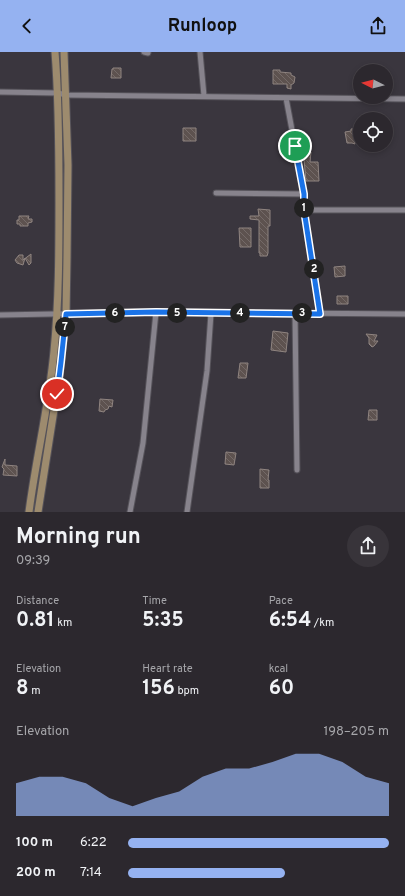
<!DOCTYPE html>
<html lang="en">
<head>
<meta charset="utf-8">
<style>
	body { margin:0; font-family:Overpass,sans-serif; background:#38343a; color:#f1f3f6; height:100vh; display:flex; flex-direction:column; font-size:15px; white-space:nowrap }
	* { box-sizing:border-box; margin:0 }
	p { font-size:13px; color:#a6a6aa }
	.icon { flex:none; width:22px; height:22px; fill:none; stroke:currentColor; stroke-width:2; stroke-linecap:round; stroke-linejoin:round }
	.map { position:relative; height:460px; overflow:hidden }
	.side { display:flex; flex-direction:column; background:#2c282e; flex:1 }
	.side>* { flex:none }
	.needle { width:26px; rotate:276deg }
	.buttons { position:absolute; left:353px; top:12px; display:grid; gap:8px }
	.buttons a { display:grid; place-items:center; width:40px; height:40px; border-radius:50%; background:#2c282e; box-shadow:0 2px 6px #0003,0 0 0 1px #48444a; font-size:20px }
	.pin { position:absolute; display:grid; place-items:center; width:34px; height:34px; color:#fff; margin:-17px; border:2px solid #fff; border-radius:50%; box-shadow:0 1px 4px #0007 }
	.km { position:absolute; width:20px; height:20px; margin:-10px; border-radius:50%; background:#222; color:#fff; font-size:11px; line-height:20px; text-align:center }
	.round { display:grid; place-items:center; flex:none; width:42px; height:42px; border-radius:21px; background:#38343a }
	.summary { display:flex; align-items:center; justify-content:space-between; height:68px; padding:0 16px }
	h1 { font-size:22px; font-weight:700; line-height:30px }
	.figures { display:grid; grid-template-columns:repeat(3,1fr); gap:6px; height:68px; padding:4px 16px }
	.figures div { display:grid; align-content:center }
	.figures b { font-size:20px; font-weight:700 }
	.figures small { font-size:11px; font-weight:400 }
	.figures p { font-size:11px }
	.chart { height:112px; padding:8px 16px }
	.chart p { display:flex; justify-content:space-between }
	.chart svg { width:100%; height:72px; margin-top:4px; fill:#95b2f1; opacity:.7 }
	ul { padding:0 16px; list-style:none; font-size:13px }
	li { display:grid; grid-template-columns:64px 48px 1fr; align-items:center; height:30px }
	li i { height:10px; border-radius:5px; background:#95b2f1 }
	header { display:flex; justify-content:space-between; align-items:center; height:52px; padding:0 16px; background:#95b2f1; color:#111; font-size:18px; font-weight:700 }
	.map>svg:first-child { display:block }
	.building { fill:url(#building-back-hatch); stroke:#8f8480 }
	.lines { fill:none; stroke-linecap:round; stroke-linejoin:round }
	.street-casing { stroke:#555259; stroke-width:7 }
	.secondary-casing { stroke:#555259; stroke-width:9 }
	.street { stroke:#87838c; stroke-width:5 }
	.secondary { stroke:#9d8b6e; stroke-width:7 }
	.route-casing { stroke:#fff; stroke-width:8 }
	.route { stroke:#1a73e8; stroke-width:5 }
</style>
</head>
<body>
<header><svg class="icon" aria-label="back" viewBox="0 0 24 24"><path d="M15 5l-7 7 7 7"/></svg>Runloop<svg class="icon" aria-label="share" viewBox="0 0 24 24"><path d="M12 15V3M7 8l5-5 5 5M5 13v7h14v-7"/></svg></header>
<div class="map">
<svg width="405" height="460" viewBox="0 0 405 460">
	<defs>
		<pattern id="building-back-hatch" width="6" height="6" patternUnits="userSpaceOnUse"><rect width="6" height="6" fill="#5d524f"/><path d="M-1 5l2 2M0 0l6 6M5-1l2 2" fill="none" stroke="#746a68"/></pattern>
	</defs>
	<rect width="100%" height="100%" fill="#3a363e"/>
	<path class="building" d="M 113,16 L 121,16 L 121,26 L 111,26 L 112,17 L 113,17 Z
		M 273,18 L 280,18 L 280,20 L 291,21 L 291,23 L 295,25 L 294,31 L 291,33 L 291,37 L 287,36 L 287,32 L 273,32 Z
		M 183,76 L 196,76 L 196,89 L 183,89 Z
		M 359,76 L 360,90 L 355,90 L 355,92 L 352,91 L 347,91 L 345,80 L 351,79 L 351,77 Z
		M 302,100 L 311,100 L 310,110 L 318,110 L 319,129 L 306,129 L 304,107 L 303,107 L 303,104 L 301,104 Z
		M 258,157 L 270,158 L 270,174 L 268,174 L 268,201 L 267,204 L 260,204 L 260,201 L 259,201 L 259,168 L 250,167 L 250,164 L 259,164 Z
		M 19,164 L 29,164 L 28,167 L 32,167 L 32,170 L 28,171 L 28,174 L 20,174 L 20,172 L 17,172 L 17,168 L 19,168 Z
		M 239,176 L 251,176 L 251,195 L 240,195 Z
		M 31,202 L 31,211 L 29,213 L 25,206 L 23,213 L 17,211 L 15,208 L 19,203 L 23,203 L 23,208 Z
		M 345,214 L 345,224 L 335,225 L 334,215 Z
		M 337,244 L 348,244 L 348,252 L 337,252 Z
		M 273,279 L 288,281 L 286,300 L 271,298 Z
		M 366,282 L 377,283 L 374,289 L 378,289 L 374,294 L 372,295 L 369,292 L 369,286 Z
		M 240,311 L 248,311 L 246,326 L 238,326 Z
		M 100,347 L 113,348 L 112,355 L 109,354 L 108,357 L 105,358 L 104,360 L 99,359 Z
		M 369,358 L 377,358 L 377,368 L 368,368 Z
		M 226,400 L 236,401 L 234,413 L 225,412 Z
		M 5,407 L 5,413 L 17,414 L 17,424 L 3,423 L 4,417 L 2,415 Z
		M 260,417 L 269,418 L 268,428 L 269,428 L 269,436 L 260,436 Z"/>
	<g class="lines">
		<defs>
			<path id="street" d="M 144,0 L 148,1
				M 200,0 L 204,44
				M 0,40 L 58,41 L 66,43 L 405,47
				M 286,46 L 304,142 L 304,158 L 320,262
				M 216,141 L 304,142
				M 304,158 L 405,158
				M 295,261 L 297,418
				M 0,263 L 156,260 L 405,262
				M 130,460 L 143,391 L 156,260
				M 187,460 L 207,319 L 211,261"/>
			<path id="secondary" d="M 29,460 C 36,406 49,353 54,299 C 59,249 59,198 59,148 C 59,99 59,49 55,0
				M 38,460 L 59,326 L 66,262 L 67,206 L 68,113 L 64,0"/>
		</defs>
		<use href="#street" class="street-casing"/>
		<use href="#secondary" class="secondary-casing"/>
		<use href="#street" class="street"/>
		<use href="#secondary" class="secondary"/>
	</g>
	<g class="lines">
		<defs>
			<path id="route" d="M 57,342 L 61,310 L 66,262 L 156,260 L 320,262 L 304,158 L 304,142 L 295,94"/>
		</defs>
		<use href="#route" class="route-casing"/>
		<use href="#route" class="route"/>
	</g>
</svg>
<div class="buttons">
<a><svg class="needle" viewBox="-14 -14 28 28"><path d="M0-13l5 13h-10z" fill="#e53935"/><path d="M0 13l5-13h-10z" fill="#a6a6aa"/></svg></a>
<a><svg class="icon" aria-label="locate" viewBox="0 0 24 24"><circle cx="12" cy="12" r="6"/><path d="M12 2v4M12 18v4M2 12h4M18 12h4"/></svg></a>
</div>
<div class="pin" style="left:295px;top:94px;background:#1e9e55"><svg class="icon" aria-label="arrive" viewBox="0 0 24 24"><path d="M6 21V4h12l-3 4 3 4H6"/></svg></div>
<div class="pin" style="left:57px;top:342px;background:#d93025"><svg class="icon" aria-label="check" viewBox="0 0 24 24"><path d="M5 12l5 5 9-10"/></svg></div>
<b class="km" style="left:304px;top:156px">1</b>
<b class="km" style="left:314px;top:217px">2</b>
<b class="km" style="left:302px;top:261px">3</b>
<b class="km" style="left:240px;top:261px">4</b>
<b class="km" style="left:177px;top:261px">5</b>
<b class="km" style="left:115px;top:261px">6</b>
<b class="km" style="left:65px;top:275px">7</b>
</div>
<section class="side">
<div class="summary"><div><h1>Morning run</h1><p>09:39</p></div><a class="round"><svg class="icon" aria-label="share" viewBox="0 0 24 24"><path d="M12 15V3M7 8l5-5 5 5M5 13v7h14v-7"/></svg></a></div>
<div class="figures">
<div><p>Distance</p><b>0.81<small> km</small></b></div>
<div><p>Time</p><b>5:35</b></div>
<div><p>Pace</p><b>6:54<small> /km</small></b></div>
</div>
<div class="figures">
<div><p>Elevation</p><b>8<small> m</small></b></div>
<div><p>Heart rate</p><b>156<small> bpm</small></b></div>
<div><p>kcal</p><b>60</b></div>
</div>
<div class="chart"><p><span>Elevation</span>198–205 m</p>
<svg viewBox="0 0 160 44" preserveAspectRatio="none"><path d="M0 44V24L10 20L20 20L30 24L40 33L50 38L60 33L70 29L80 20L90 15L100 15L110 11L120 6L130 6L140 11L150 20L160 24V44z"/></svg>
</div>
<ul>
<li><b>100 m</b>6:22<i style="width:100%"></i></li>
<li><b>200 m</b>7:14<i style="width:60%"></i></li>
</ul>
</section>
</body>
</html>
